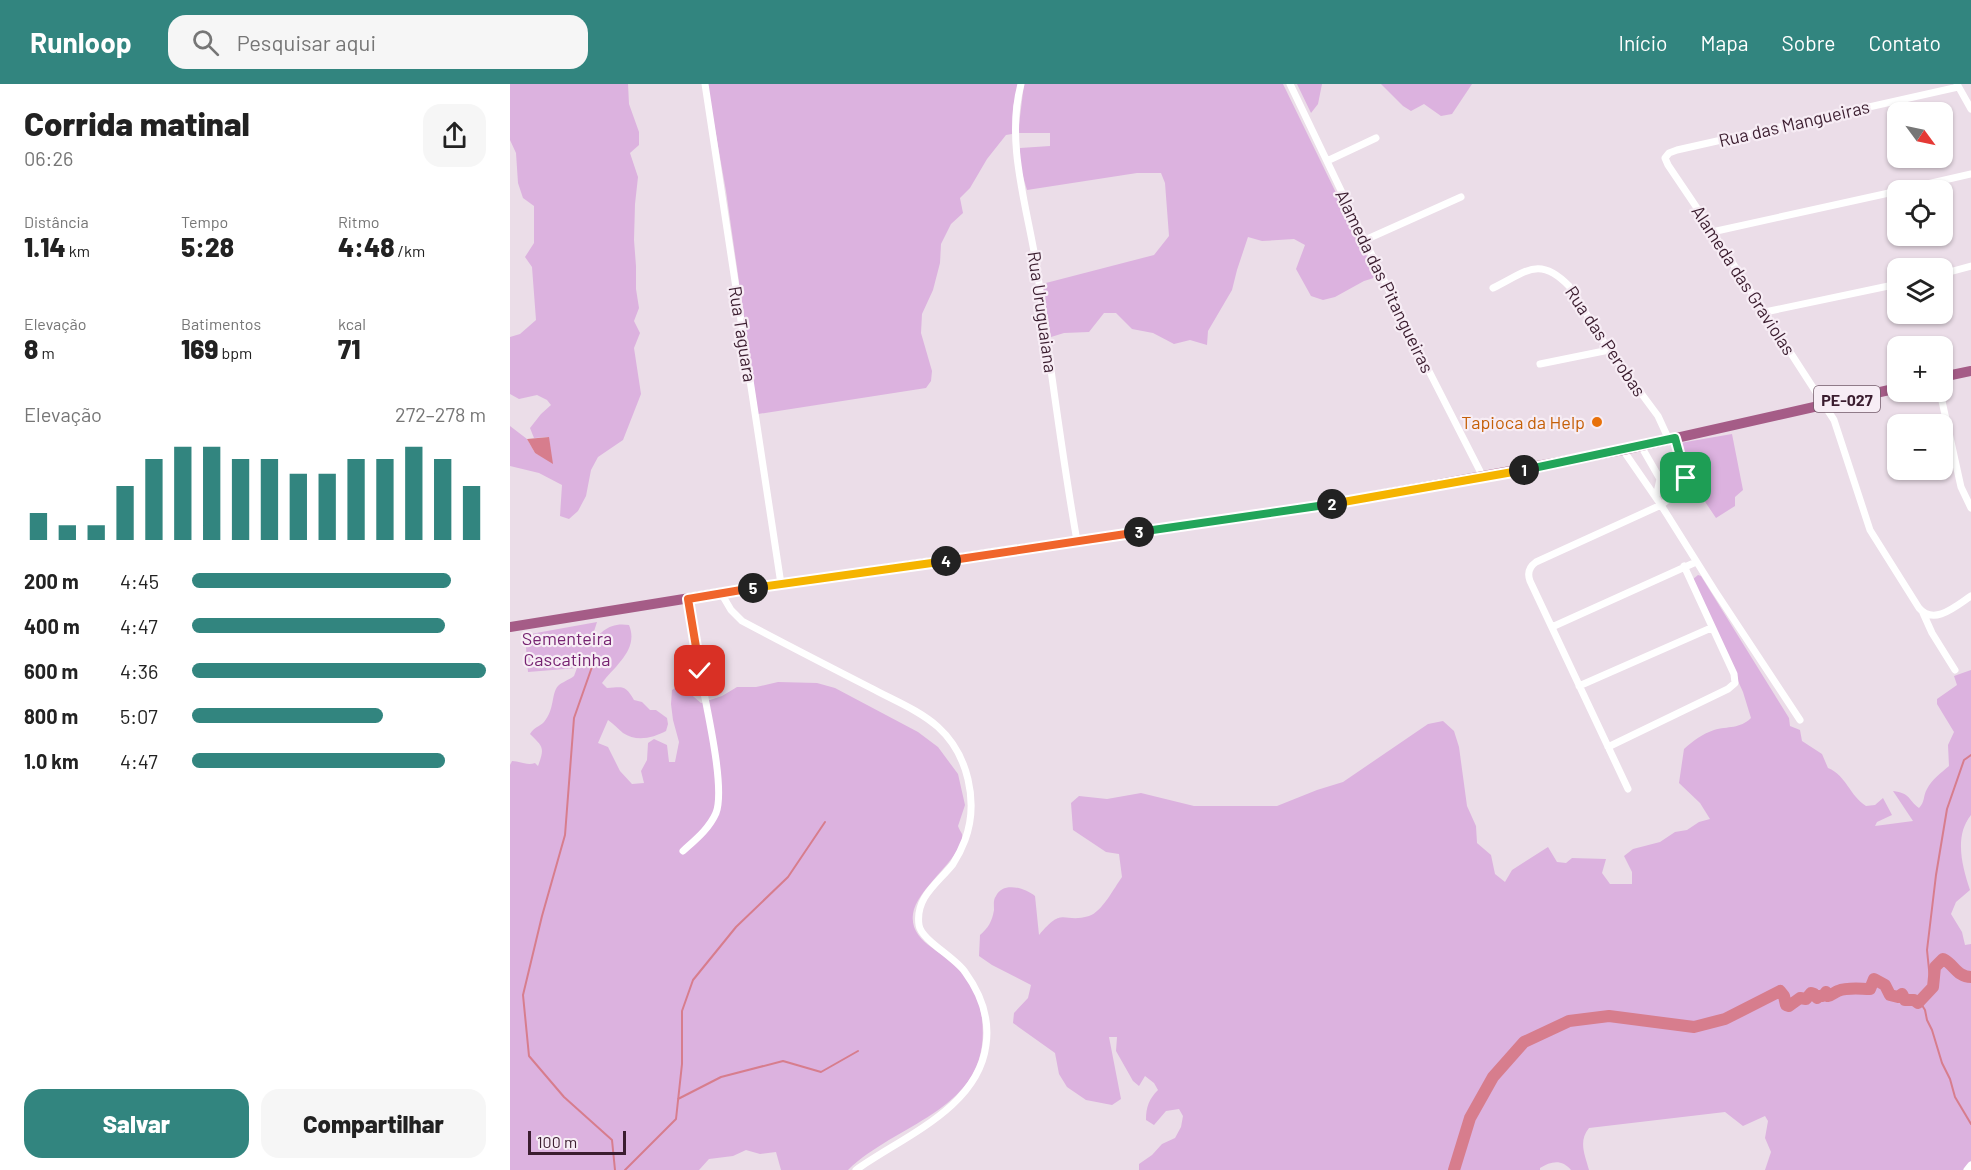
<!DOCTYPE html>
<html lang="pt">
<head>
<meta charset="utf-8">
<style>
	body { margin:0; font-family:Barlow,sans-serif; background:#f6f6f6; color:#222; height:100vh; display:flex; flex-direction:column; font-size:22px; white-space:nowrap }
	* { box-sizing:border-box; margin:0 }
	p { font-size:20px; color:#767676 }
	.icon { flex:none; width:33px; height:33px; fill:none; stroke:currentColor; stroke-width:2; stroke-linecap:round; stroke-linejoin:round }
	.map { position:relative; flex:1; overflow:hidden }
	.sheet { display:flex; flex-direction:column; background:#fff; width:510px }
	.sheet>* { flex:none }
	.needle { width:39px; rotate:123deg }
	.buttons { position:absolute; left:1377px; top:18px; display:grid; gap:12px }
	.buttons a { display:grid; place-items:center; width:66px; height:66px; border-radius:12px; background:#fff; box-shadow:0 2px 4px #0004; font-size:30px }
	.scale { position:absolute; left:18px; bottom:15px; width:98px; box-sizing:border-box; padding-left:6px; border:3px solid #3b1d2f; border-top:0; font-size:16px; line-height:21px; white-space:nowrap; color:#3b1d2f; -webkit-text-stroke:4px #f7edf5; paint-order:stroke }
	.pin { position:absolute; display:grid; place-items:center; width:51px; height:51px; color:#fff; margin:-26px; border-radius:12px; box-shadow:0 3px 9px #0006 }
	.km { position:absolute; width:30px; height:30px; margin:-15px; border-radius:50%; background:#222; color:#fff; font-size:16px; line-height:30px; text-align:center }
	.round { display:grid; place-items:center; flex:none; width:63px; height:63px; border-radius:18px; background:#f6f6f6 }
	.overview { display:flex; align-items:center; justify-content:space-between; height:102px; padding:0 24px }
	h1 { font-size:33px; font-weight:800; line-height:45px }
	.figures { display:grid; grid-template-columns:repeat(3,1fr); gap:9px; height:102px; padding:6px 24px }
	.figures div { display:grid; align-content:center }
	.figures b { font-size:26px; font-weight:800 }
	.figures small { font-size:16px; font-weight:400 }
	.figures p { font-size:16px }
	.chart { height:168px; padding:12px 24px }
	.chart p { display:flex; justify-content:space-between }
	.chart svg { width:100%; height:108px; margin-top:6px; stroke:#32857f; stroke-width:6 }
	.primary-button { display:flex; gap:12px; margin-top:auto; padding:12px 24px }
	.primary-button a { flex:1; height:69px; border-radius:18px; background:#32857f; color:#fff; font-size:24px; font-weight:800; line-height:69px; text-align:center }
	.primary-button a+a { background:#f6f6f6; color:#222 }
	ul { padding:0 24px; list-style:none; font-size:20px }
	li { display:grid; grid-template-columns:96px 72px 1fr; align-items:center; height:45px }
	li i { height:15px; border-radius:8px; background:#32857f }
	header { display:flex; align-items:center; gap:36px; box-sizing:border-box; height:84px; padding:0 30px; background:#32857f; color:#fff }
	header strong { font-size:28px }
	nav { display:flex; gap:33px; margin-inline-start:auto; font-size:21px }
	.search { width:420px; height:54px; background:#f6f6f6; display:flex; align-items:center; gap:15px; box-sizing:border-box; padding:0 21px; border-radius:18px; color:#767676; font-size:22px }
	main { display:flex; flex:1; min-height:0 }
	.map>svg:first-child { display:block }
	.green { fill:#dcb2df }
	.water { fill:#d77d8d }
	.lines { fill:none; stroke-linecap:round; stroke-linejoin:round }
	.stream { stroke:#d77d8d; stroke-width:2 }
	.river { stroke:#d77d8d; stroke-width:12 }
	.street { stroke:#fff; stroke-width:7 }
	.primary { stroke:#a55c87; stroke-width:10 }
	.split-1-casing { stroke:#fff; stroke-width:12 }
	.split-2-casing { stroke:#fff; stroke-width:12 }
	.split-3-casing { stroke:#fff; stroke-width:12 }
	.split-4-casing { stroke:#fff; stroke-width:12 }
	.split-5-casing { stroke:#fff; stroke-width:12 }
	.split-6-casing { stroke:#fff; stroke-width:12 }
	.split-1 { stroke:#22a559; stroke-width:8 }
	.split-2 { stroke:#f5b400; stroke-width:8 }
	.split-3 { stroke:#22a559; stroke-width:8 }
	.split-4 { stroke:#f0652b; stroke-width:8 }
	.split-5 { stroke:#f5b400; stroke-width:8 }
	.split-6 { stroke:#f0652b; stroke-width:8 }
	.food-dot { fill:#e8710a; stroke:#f7edf5; stroke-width:2 }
	.labels { text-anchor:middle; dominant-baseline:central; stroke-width:4.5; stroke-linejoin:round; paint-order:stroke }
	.shield { fill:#f7edf5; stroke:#735b6a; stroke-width:1.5 }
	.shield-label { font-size:16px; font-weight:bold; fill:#3b1d2f }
	.street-label { font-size:18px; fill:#3b1d2f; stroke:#f7edf5 }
	.food-label { font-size:18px; fill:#c56008; stroke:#f7edf5; text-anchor:end }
	.park-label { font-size:18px; fill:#762371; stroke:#f7edf5 }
</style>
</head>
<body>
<header>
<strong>Runloop</strong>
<div class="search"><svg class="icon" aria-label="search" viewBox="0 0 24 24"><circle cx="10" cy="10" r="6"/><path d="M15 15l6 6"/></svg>Pesquisar aqui</div>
<nav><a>Início</a><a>Mapa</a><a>Sobre</a><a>Contato</a></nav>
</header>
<main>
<section class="sheet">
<div class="overview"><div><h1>Corrida matinal</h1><p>06:26</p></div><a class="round"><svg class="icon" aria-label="share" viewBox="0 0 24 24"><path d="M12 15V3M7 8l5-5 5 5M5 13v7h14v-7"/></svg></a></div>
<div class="figures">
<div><p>Distância</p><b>1.14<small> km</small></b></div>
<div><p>Tempo</p><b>5:28</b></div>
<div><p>Ritmo</p><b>4:48<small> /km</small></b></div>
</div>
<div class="figures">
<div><p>Elevação</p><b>8<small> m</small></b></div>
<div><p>Batimentos</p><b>169<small> bpm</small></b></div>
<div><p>kcal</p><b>71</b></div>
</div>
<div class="chart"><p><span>Elevação</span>272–278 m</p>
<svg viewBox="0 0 160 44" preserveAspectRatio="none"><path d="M5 44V33M15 44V38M25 44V38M35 44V22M45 44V11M55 44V6M65 44V6M75 44V11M85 44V11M95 44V17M105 44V17M115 44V11M125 44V11M135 44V6M145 44V11M155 44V22"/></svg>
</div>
<ul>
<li><b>200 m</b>4:45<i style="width:88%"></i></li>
<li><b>400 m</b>4:47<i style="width:86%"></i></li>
<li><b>600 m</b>4:36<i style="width:100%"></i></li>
<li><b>800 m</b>5:07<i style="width:65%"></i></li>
<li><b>1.0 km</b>4:47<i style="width:86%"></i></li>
</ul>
<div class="primary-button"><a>Salvar</a><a>Compartilhar</a></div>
</section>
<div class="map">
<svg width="1461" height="1086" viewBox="0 0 1461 1086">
	<rect width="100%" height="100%" fill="#ebdde8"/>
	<path class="green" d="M 0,0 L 118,0 L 119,20 L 129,48 L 129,61 L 120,69 L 128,93 L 125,120 L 124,156 L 126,182 L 126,205 L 129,224 L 124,237 L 130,249 L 124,264 L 131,310 L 113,356 L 88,373 L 81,386 L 76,412 L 68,427 L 59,435 L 50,432 L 52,401 L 29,389 L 0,382 L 0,342 L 17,355 L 25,369 L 31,372 L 39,353 L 24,354 L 20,344 L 31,330 L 41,321 L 37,316 L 27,311 L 9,315 L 0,310 L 0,253 L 10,250 L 26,236 L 22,183 L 15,173 L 24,159 L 24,122 L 13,114 L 8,99 L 6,69 L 0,56 Z
		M 197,0 L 509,0 L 503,23 L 502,50 L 496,51 L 477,75 L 460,104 L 450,114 L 453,129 L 441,140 L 431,160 L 430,179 L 423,206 L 412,230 L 411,249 L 422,287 L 421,297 L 416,304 L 248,330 L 216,107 Z
		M 514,0 L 773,0 L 867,193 L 854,197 L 825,213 L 813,216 L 801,212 L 786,185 L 795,161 L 784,155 L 752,157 L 738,153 L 727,186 L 722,206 L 698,247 L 697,261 L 680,256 L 664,260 L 643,249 L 622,245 L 606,229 L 594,229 L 579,248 L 554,249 L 541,253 L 532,200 L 644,171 L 659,152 L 655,99 L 651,89 L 627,89 L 517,106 L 509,79 L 510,64 L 540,62 L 540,49 L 508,49 Z
		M 787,0 L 812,0 L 808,20 L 801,29 Z
		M 871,0 L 962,0 L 942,30 L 931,32 L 914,20 L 901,27 L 893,22 Z
		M 1222,350 L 1233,406 L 1225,413 L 1225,422 L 1206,434 L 1179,394 L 1170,359 Z
		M 1188,491 L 1191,492 L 1279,634 L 1280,642 L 1290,646 L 1292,657 L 1312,670 L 1318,684 C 1337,692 1339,711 1356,722 L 1365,721 L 1373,714 L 1382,731 L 1367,738 L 1365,742 L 1403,737 L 1383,707 C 1401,709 1398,716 1409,724 C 1415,718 1413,712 1417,705 C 1422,695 1431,689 1439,682 L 1438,661 L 1444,648 L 1427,620 L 1427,615 L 1447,601 L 1444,592 L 1461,586 L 1461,731 C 1444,752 1452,782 1460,806 L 1446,818 L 1441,830 L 1452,848 L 1455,861 L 1461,860 L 1461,1086 L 1255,1086 L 1261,1068 L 1255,1054 L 1258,1037 L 1255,1032 L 1233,1042 L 1215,1028 L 1079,1044 C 1068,1057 1075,1071 1079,1086 L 1061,1086 C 1052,1075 1041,1077 1030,1084 L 1030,1086 L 629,1086 L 629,1080 L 642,1071 L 652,1060 L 665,1054 L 671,1043 L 673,1032 L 669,1025 L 656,1027 L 644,1041 L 636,1036 C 636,1023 639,1015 648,1006 L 644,999 L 635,992 L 629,1002 L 623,997 L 606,967 L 607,953 L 599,953 L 611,1015 L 602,1021 L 576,1016 L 557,1003 L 549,990 L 545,969 L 503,939 L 504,929 L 518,914 L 521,901 L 482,881 L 469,872 L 470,851 C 478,844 482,838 484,826 C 484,821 483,816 486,812 C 493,797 515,804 525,812 L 529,851 C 554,821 552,840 579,832 C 592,828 604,804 612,793 L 609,770 L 596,768 L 563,746 L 561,719 L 569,712 L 597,715 L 631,709 L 684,722 L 767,722 L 807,706 L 833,698 L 918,640 L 933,637 L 944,647 L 949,663 L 957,722 L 966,742 L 967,759 L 981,771 L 985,790 L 995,798 L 1002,786 L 1038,763 L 1047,778 L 1056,779 L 1062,774 L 1096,775 L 1092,789 L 1100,800 L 1122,800 L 1122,788 L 1114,772 L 1123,765 L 1150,758 L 1165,748 L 1177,746 L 1189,738 L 1200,735 L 1190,719 L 1169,699 L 1174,665 C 1183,657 1192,650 1204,646 C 1218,642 1230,645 1241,634 L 1233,608 L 1182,496 Z
		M 87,538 L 79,563 C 90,548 99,538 119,541 C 129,565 106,581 92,599 L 97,604 C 114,603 115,601 124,616 L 132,618 L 140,626 L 146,626 L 157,634 L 158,640 L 156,647 C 143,654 126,658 113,649 C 108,645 104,640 98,636 L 88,659 L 98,663 L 110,687 L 122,700 L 134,699 L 131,687 L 137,676 L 138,659 L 144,655 L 157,661 L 159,678 L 165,678 L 169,658 L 163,636 L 161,620 L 162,606 L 170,601 L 191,619 L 212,612 L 227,603 L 246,603 L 268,598 L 307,599 L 325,604 L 408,648 L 428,663 L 448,690 L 455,721 L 448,742 C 449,745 451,748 452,750 C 457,770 406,804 403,830 C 399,859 436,868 451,886 C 462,899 471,920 472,936 C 482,1026 388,1037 338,1086 L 271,1086 L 266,1068 L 250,1070 L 236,1066 L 223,1072 L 199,1075 L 189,1086 L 0,1086 L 0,681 L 2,677 C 10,677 17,682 25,679 L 28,682 C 35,663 33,663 20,650 C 24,643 29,643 34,638 C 45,625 41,610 48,602 C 52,598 59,596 64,592 L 67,584 L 18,588 L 15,551 Z"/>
	<path class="water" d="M 39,353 L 43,380 L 25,369 L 17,355 Z"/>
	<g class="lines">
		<path class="stream" d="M 83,580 L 64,634 L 55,751 L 32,832 L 13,911 L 19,972 L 54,1013 L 102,1056 L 105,1086
			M 1421,905 L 1417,866 L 1426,791 L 1437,725 L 1454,676 L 1461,671
			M 1410,918 L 1415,926 L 1417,936 L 1422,946 L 1432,979 L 1440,995 L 1445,1013 L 1461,1040
			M 168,1015 L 211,993 L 273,977 L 311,988 L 348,967
			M 115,1086 L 166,1035 L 172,980 L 172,927 L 183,896 L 226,843 L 278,793 L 315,738"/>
		<path class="river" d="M 944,1086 L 960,1034 L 983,993 L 1014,958 L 1059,937 L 1099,932 L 1184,943 L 1215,935 L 1270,907 L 1274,912 L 1276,921 L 1279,922 L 1290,914 L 1296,915 L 1301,909 L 1304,910 L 1307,914 L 1309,912 L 1313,912 L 1316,908 L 1318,912 C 1322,911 1325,908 1328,907 C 1338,903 1350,905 1360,905 L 1364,895 L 1375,901 L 1380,911 L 1388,913 L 1392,910 L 1395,916 L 1404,916 L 1408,919 L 1423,903 L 1425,883 L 1433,875 C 1444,880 1447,893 1461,893"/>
		<path class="street" d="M 195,0 L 271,500
			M 511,0 C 495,60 518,125 527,185 C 540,276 551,367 567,457
			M 780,0 L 894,238 L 973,393
			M 1447,0 L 1461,25
			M 1448,3 L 1167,66 L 1159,69 L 1155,74 L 1158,81 L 1187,124 L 1324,336 L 1360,446 L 1409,524 C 1424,542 1446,522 1461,512
			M 817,77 L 866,54
			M 1391,106 L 1461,90
			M 1202,148 L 1388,107
			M 855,156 L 951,113
			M 1432,190 L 1461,182
			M 983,204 C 1016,188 1029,171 1059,202 L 1099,266 L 1148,332 L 1159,356
			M 1255,228 L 1388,200
			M 1030,280 L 1099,266
			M 1430,308 L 1451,403 L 1461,424
			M 1131,362 L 1150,395 L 1146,413
			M 1113,366 L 1151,421 L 1205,507 L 1290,636
			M 211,509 L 221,526 L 232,537 C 275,560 318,582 361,604 C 383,616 409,626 428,643 C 458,670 469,718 455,756 C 452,764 448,772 443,780 C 428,799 405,813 409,841 C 411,856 445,873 455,888 C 471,910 480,934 476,961 C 468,1024 392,1053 346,1086
			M 1413,529 L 1422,549 L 1445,586
			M 1042,543 L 1186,478
			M 1069,602 L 1201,544
			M 1098,663 L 1218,605 L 1225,599 L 1224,590 L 1174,482
			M 1118,705 L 1020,497 C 1017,489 1019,483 1026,478 L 1151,421 L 1169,407 L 1176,394 L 1165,354
			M 173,767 C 185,756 199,745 206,729 C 216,703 195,618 190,588 C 186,564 182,540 178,515
			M 1457,1086 L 1461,1081"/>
		<path class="primary" d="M 1432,293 L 1461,287
			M 0,543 L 211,509 L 816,421 L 1113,366 L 1388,304"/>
	</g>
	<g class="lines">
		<defs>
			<path id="split-1" d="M 1014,386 L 1165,354 L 1176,394"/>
			<path id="split-2" d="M 822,420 L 1014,386"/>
			<path id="split-3" d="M 629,448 L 822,420"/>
			<path id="split-4" d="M 436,477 L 629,448"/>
			<path id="split-5" d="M 243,504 L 436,477"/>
			<path id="split-6" d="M 190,587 L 178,515 L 243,504"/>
		</defs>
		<use href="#split-1" class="split-1-casing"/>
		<use href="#split-2" class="split-2-casing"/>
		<use href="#split-3" class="split-3-casing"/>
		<use href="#split-4" class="split-4-casing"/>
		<use href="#split-5" class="split-5-casing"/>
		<use href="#split-6" class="split-6-casing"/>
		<use href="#split-1" class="split-1"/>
		<use href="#split-2" class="split-2"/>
		<use href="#split-3" class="split-3"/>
		<use href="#split-4" class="split-4"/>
		<use href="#split-5" class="split-5"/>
		<use href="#split-6" class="split-6"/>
	</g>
	<circle class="food-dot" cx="1087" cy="338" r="6"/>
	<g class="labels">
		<rect class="shield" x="1304" y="302" width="66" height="26" rx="4.5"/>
		<g class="shield-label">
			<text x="1337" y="315">PE-027</text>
		</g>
		<g class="street-label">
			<text transform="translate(1284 39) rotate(-13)">Rua das Mangueiras</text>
			<text transform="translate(1234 196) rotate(57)">Alameda das Graviolas</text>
			<text transform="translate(875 197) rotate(64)">Alameda das Pitangueiras</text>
			<text transform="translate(533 228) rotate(82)">Rua Uruguaiana</text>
			<text transform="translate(233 250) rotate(81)">Rua Taguara</text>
			<text transform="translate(1096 257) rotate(56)">Rua das Perobas</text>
		</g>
		<g class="food-label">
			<text x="1075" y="338">Tapioca da Help</text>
		</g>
		<g class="park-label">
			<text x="57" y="554">Sementeira<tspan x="57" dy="21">Cascatinha</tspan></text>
		</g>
	</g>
</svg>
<div class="buttons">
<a><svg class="needle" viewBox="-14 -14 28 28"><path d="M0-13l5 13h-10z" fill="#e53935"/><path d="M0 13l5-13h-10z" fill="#767676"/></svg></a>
<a><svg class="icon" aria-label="locate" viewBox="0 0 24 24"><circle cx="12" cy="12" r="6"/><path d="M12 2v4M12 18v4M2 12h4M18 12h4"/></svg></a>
<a><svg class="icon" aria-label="layers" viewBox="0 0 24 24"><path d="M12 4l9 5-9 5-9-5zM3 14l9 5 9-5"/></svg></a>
<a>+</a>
<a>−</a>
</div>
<div class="scale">100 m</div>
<div class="pin" style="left:1176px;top:394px;background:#1e9e55"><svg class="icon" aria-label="arrive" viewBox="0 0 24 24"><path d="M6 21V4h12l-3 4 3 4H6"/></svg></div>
<div class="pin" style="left:190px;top:587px;background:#d93025"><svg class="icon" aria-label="check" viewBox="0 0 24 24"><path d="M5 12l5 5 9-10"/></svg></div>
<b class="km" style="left:1014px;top:386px">1</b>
<b class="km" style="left:822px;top:420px">2</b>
<b class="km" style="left:629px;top:448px">3</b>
<b class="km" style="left:436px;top:477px">4</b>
<b class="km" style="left:243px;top:504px">5</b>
</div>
</main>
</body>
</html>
